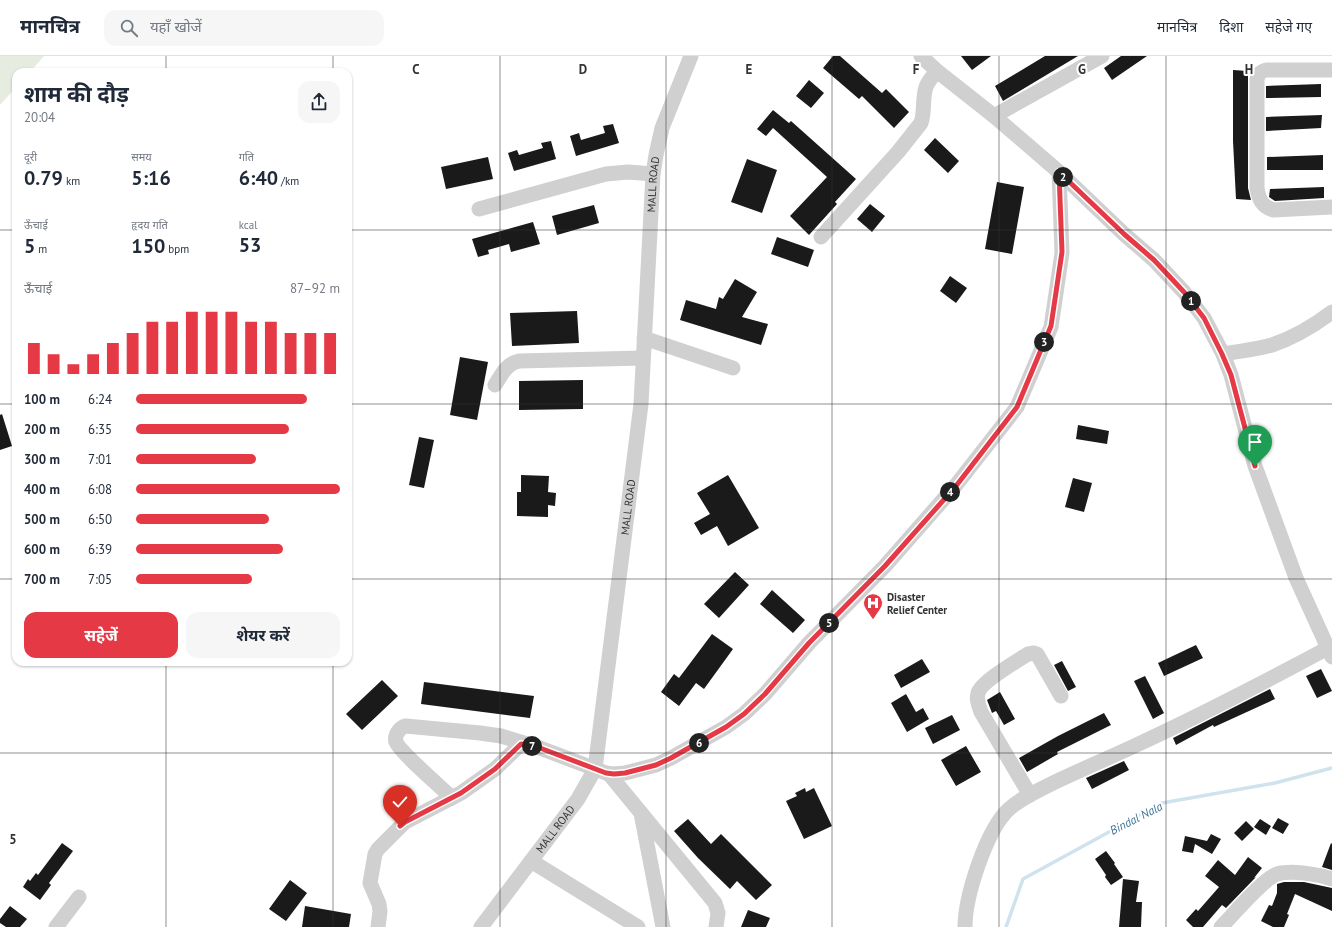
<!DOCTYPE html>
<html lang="hi">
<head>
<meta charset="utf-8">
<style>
	body { margin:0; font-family:"PT Sans","Noto Sans Devanagari",sans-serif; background:#f6f6f7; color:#1f2937; height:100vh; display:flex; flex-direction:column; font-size:15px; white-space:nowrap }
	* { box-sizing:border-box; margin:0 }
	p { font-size:13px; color:#747a83 }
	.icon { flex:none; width:22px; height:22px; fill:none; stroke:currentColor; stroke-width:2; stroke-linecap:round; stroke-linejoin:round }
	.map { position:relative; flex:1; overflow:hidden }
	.details { position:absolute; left:12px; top:12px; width:340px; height:598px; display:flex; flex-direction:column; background:#fff; border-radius:12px; box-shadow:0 1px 3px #0004 }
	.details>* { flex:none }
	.pin { position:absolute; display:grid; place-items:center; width:34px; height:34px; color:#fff; margin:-41px -17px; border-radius:50% 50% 50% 0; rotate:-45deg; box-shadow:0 0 4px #0007 }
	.pin .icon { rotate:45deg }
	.km { position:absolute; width:20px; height:20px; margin:-10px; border-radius:50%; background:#222; color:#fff; font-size:11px; line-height:20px; text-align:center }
	.round { display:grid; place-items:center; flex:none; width:42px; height:42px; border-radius:12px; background:#f6f6f7 }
	.headline { display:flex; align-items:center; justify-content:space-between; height:68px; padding:0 12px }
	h1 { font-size:22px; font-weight:700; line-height:30px }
	.stats { display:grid; grid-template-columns:repeat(3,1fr); gap:6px; height:68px; padding:4px 12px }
	.stats div { display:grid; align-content:center }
	.stats b { font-size:20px; font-weight:700 }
	.stats small { font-size:11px; font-weight:400 }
	.stats p { font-size:11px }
	.chart { height:112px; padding:8px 12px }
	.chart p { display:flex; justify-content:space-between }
	.chart svg { width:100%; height:72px; margin-top:4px; stroke:#e63946; stroke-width:6 }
	.button { display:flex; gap:8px; margin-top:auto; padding:8px 12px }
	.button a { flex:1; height:46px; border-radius:12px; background:#e63946; color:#fff; font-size:16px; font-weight:700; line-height:46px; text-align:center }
	.button a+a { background:#f6f6f7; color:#1f2937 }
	ul { padding:0 12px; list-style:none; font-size:13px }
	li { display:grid; grid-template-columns:64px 48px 1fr; align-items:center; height:30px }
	li i { height:10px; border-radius:5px; background:#e63946 }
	header { display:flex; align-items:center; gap:24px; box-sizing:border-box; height:56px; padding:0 20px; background:#fff; border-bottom:1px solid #e0e1e3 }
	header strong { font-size:19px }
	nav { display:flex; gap:22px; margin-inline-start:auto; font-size:14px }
	.search { width:280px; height:36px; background:#f6f6f7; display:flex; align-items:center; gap:10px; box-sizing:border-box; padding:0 14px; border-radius:12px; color:#747a83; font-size:15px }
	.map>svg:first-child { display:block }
	.green { fill:#e6ecdf }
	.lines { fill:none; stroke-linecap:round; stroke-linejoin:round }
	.stream { stroke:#cfe2ee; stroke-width:3.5 }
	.building { fill:#1a1a1a }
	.minor { stroke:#d0d0d0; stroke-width:15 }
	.route-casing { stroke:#fff; stroke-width:8 }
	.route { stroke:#e63946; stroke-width:5 }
	.grid { fill:none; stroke:#333; stroke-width:1; stroke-opacity:0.55 }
	.labels { text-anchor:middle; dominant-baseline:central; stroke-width:4; stroke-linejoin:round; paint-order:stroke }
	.street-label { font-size:11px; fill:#333; stroke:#fff }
	.poi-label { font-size:11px; font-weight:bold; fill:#333; stroke:#fff; text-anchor:start }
	.water-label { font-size:12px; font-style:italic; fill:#3f7597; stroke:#fff }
	.grid-label { font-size:13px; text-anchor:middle; font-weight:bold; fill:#333; stroke:#fff; stroke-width:4; stroke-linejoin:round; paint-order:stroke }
</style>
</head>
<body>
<header>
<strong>मानचित्र</strong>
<div class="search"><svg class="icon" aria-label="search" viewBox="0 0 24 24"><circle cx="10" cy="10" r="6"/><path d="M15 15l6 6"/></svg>यहाँ खोजें</div>
<nav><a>मानचित्र</a><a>दिशा</a><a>सहेजे गए</a></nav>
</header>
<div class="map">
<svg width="1332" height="871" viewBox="0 0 1332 871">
	<rect width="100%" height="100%" fill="#fff"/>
	<path class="green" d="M 0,0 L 44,0 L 30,16 L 16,16 L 16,31 L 0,49 Z"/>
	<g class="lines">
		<path class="stream" d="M 1006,871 L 1023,823 L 1162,747 L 1275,727 L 1332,712"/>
	</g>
	<path class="building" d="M 833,0 L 840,0 L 882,37 L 886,33 L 909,56 L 894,72 L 862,40 L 859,43 L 823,12 Z
		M 961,0 L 991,0 L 972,14 Z
		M 1045,0 L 1078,0 L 1003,45 L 995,30 Z
		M 1121,0 L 1147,0 L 1112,24 L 1104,12 Z
		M 1233,14 L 1248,15 L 1248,132 L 1251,144 L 1236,143 L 1233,85 Z
		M 809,24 L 824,37 L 811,52 L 796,40 Z
		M 1321,28 L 1321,41 L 1266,42 L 1266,30 Z
		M 773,54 L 789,67 L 791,65 L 856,123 L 835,146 L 837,148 L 809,179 L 790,160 L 827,121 L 773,72 L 766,80 L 757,73 Z
		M 1322,59 L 1321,72 L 1266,75 L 1266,61 Z
		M 613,68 L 619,87 L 576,100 L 570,80 L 579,77 L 581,84 L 605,77 L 603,70 Z
		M 935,82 L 959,105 L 948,117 L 924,94 Z
		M 551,85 L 556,103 L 514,115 L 508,97 L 517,94 L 519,99 L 543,92 L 541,87 Z
		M 1323,99 L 1323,114 L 1267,114 L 1267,101 Z
		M 488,101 L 493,123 L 446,133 L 441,111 Z
		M 747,103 L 777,114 L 762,157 L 731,146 Z
		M 997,126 L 1024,131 L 1012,198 L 985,193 Z
		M 1324,131 L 1324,142 L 1275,145 L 1269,141 L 1270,133 Z
		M 870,148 L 885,160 L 872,176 L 857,163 Z
		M 594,149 L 599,167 L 557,179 L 552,160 Z
		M 533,166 L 540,188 L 511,196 L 509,188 L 488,194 L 489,198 L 478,201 L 472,183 Z
		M 777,181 L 814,194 L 808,211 L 771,198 Z
		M 950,220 L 967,232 L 956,247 L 940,235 Z
		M 735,223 L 757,236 L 742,261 L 768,268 L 761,289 L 680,264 L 686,244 L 716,253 L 719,241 L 723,243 Z
		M 577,255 L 579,287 L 512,290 L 510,257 Z
		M 460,301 L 488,306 L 477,364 L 450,359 Z
		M 583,324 L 583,353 L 519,354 L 519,325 Z
		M 2,358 L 12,390 L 0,394 L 0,359 Z
		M 1078,369 L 1109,375 L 1107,388 L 1076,383 Z
		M 419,381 L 434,384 L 424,432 L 409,429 Z
		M 521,419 L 549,420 L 548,436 L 556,437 L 555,450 L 548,449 L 548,461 L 517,460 L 517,436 L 521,436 Z
		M 728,419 L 759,472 L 728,490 L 717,470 L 701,479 L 694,467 L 710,458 L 697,437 Z
		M 1073,422 L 1092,427 L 1084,456 L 1065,451 Z
		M 735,516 L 749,529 L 719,562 L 704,548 Z
		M 772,534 L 805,564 L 793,577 L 760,548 Z
		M 712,578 L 733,593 L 704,633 L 696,627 L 679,650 L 661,636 L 674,618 L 679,622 Z
		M 1196,589 L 1203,602 L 1164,620 L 1158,607 Z
		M 922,603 L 930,616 L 901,632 L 894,619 Z
		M 1062,605 L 1076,631 L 1068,635 L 1054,609 Z
		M 1321,613 L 1332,635 L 1317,642 L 1306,620 Z
		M 1145,620 L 1164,657 L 1153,663 L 1134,625 Z
		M 382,624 L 398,640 L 362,674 L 346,658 Z
		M 424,626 L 534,640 L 530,662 L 421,648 Z
		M 1270,633 L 1275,643 L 1214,671 L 1213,669 L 1176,689 L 1173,682 Z
		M 1000,636 L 1015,663 L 1004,669 L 996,655 L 992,657 L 987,644 Z
		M 906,638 L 916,656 L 923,652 L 929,663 L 907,676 L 891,647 Z
		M 1104,657 L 1111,669 L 1057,696 L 1058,698 L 1027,716 L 1019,702 L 1058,680 Z
		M 952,659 L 960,674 L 933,688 L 925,672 Z
		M 966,690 L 981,716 L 956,730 L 941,704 Z
		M 1124,705 L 1129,714 L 1092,733 L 1086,722 Z
		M 805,732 L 806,736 L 814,732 L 832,770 L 804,783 L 786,745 L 797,740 L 795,737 Z
		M 1278,762 L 1289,768 L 1283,778 L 1272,772 Z
		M 688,763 L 711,788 L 721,778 L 772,829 L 756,844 L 737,825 L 730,833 L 698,802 L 674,775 Z
		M 1260,763 L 1271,770 L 1266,779 L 1254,771 Z
		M 1246,765 L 1254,773 L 1242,785 L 1234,777 Z
		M 1211,778 L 1221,783 L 1212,798 L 1195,788 L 1193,797 L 1182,795 L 1185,780 L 1207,785 Z
		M 62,787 L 73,795 L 49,827 L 51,829 L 40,844 L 23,831 L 28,823 L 30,825 L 36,817 L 38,819 Z
		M 1331,787 L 1332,788 L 1332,814 L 1322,811 Z
		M 1106,795 L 1115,807 L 1114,808 L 1123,821 L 1111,829 L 1105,821 L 1106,819 L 1095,803 Z
		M 1248,801 L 1262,812 L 1254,822 L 1256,821 L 1226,852 L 1222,849 L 1203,871 L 1193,871 L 1186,864 L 1196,853 L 1198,855 L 1219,831 L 1205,820 L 1218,804 L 1235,819 Z
		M 1123,823 L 1139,825 L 1136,846 L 1142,846 L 1141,871 L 1119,871 Z
		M 290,824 L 307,837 L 286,865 L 269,853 Z
		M 1284,826 L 1304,826 L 1332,832 L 1332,855 L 1295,838 L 1287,858 L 1289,859 L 1284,871 L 1273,871 L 1261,865 L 1269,849 L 1272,850 L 1277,837 L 1277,828 Z
		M 10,850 L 27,863 L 20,871 L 6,871 L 0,867 L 0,863 Z
		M 305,850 L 351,858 L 349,871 L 302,871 Z
		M 748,854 L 770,862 L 766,871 L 741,871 Z"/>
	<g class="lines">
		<g class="minor">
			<path d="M 921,0 L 937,15 L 994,60 L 1059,116 L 1124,178 L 1154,204 L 1184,236 L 1204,262 L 1223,298 L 1231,319 L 1255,410 L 1296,522 L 1332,601"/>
			<path d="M 1332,14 L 1266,14 C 1260,16 1259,17 1257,23 L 1257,132 C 1259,144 1262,150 1273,154 L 1332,151"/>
			<path d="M 994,60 L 1102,0"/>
			<path d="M 479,153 L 606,118 L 628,116 L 653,118"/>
			<path d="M 821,181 L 898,96 L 921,67 C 925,56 922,43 926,31 C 928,25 933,20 937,15"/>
			<path d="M 644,282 L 733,312"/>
			<path d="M 1223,298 C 1239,295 1256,294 1272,289 C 1293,282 1315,269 1332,256"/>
			<path d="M 495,329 C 502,318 506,308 519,305 L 643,302"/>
			<path d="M 609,718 L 715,847 L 718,857 L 716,871"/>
			<path d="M 1030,739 L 981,656 C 979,650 976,643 978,637 C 981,626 1017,605 1028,598 L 1034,597 L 1037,598 L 1061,640"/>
			<path d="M 452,742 C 442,732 400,696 396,686 C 394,679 400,671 406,670 L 480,677 L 501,680 L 540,692 L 606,717 L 613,718 L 625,717 L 656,709 L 671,702 L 726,671 L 744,658 L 765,638 L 809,587 L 885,510 L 956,429 L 1017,351 L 1051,271 L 1062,197 L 1059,116"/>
			<path d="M 641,757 L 663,871"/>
			<path d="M 531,805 L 638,871"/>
			<path d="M 56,871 L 79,841"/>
			<path d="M 378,871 L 380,855 L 379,848 L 370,827 L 375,798 L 378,793 L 405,766 L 461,737 L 495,713 L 521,688"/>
			<path id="s1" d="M 481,871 L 578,743 L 595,713 L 641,348 L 653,118 L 656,99 L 662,72 L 691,0"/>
			<path d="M 965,871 C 965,841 986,774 1009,753 C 1021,742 1037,735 1053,727 C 1078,715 1104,704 1130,692 C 1197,661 1263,627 1328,592"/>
			<path d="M 1221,871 C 1233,859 1263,823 1277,818 C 1291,814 1318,818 1332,823"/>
		</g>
	</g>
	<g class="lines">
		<defs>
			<path id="route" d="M 400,770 L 405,766 L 461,737 L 495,713 L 521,688 L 540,692 L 606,717 L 614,718 L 625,717 L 656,709 L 671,702 L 726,671 L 744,658 L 765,638 L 809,587 L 885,510 L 956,430 L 1017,351 L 1051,270 L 1062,196 L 1059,116 L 1124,178 L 1154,204 L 1184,236 L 1204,262 L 1222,298 L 1231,319 L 1255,410"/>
		</defs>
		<use href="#route" class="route-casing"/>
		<use href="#route" class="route"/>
	</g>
	<path class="grid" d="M 166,0 L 166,16M 333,0 L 333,16M 500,0 L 500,871M 666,0 L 666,871M 832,0 L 832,871M 999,0 L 999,871M 1166,0 L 1166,871M 0,174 L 16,174M 348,174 L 1332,174M 0,348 L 16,348M 348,348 L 1332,348M 0,523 L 16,523M 348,523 L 1332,523M 166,606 L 166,871M 333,606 L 333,871M 0,697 L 1332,697"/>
	<defs>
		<symbol id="hospital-pin" viewBox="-11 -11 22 30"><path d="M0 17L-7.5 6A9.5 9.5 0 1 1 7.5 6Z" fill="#e63946" stroke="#fff"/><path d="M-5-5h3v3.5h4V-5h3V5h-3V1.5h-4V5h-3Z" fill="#fff"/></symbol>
	</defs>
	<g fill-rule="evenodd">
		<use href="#hospital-pin" x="862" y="536" width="22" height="30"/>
	</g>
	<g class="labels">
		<g class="street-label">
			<text stroke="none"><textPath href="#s1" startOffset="783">MALL ROAD</textPath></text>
			<text stroke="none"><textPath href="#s1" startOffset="459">MALL ROAD</textPath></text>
			<text stroke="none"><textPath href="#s1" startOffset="123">MALL ROAD</textPath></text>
		</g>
		<g class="poi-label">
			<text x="887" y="541">Disaster<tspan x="887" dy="13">Relief Center</tspan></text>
		</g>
		<g class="water-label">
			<text transform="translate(1136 762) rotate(-27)">Bindal Nala</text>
		</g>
	</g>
	<g class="grid-label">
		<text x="416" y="18">C</text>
		<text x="583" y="18">D</text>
		<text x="749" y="18">E</text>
		<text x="916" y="18">F</text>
		<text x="1082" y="18">G</text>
		<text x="1249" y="18">H</text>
		<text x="13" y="788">5</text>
	</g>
</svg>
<div class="pin" style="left:1255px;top:410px;background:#1e9e55"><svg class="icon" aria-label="arrive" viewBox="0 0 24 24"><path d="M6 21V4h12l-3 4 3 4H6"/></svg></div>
<div class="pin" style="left:400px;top:770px;background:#d93025"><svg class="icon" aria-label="check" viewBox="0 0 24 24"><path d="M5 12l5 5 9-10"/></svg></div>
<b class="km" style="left:1191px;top:245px">1</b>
<b class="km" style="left:1063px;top:121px">2</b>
<b class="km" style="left:1044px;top:286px">3</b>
<b class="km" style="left:950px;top:436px">4</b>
<b class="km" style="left:829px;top:567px">5</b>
<b class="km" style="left:699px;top:687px">6</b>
<b class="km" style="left:532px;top:690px">7</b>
<section class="details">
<div class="headline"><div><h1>शाम की दौड़</h1><p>20:04</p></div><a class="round"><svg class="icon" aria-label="share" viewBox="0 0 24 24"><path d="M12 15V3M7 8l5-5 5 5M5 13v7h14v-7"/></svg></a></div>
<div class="stats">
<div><p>दूरी</p><b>0.79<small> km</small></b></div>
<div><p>समय</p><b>5:16</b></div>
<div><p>गति</p><b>6:40<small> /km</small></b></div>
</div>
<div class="stats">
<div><p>ऊँचाई</p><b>5<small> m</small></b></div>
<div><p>हृदय गति</p><b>150<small> bpm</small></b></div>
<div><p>kcal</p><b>53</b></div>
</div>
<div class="chart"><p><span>ऊँचाई</span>87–92 m</p>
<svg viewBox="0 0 160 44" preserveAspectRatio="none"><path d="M5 44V25M15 44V32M25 44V38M35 44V32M45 44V25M55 44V19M65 44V12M75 44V12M85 44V6M95 44V6M105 44V6M115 44V12M125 44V12M135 44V19M145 44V19M155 44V19"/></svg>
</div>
<ul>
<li><b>100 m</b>6:24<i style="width:84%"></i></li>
<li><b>200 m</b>6:35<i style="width:75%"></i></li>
<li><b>300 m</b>7:01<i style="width:59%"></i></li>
<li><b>400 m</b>6:08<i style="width:100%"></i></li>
<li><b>500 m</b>6:50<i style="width:65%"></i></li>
<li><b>600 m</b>6:39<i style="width:72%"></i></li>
<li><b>700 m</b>7:05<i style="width:57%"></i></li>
</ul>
<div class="button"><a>सहेजें</a><a>शेयर करें</a></div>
</section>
</div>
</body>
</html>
